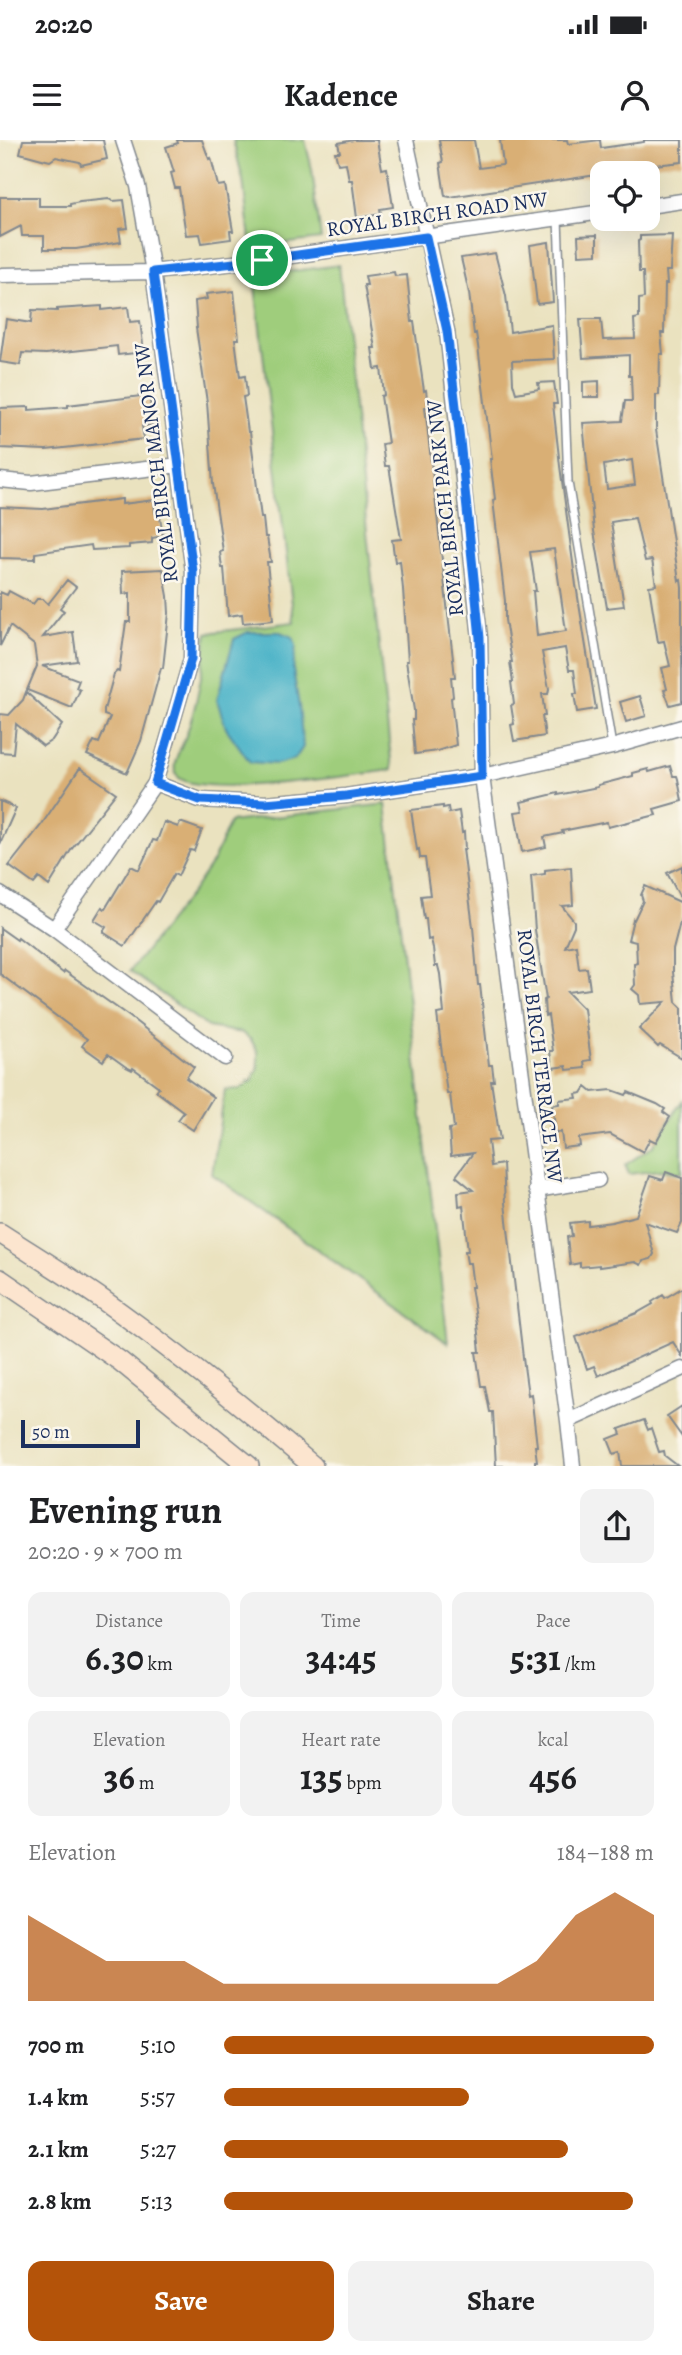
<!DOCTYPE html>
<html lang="en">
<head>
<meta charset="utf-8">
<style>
	body { margin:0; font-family:Alegreya,serif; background:#f2f2f2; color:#202124; height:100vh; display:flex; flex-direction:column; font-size:26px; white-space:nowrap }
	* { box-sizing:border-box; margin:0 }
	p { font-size:23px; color:#757577 }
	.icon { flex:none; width:38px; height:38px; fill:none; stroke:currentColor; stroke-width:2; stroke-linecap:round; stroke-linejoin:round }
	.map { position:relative; height:1326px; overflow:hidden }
	.panel { display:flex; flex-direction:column; background:#fff; flex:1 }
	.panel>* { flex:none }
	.tools { position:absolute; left:590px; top:21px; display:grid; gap:14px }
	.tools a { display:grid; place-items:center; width:70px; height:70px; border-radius:14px; background:#fff; box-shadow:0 7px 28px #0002; font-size:35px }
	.scale { position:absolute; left:21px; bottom:18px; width:119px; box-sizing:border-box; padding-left:7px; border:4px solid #1b2f5e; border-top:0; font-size:19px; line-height:24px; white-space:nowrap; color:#1b2f5e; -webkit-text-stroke:5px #fbf7ec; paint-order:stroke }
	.pin { position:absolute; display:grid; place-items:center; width:60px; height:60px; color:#fff; margin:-30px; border:4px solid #fff; border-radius:50%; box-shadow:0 2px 7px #0007 }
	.round { display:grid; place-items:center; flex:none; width:74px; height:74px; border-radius:14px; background:#f2f2f2 }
	.overview { display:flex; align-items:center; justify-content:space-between; height:119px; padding:0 28px }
	h1 { font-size:38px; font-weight:700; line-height:52px }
	.stats { display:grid; grid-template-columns:repeat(3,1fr); gap:10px; height:119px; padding:7px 28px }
	.stats div { display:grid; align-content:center; border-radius:14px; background:#f2f2f2; text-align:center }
	.stats b { font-size:35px; font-weight:700 }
	.stats small { font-size:19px; font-weight:400 }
	.stats p { font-size:19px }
	.chart { height:196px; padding:14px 28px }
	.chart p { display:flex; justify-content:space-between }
	.chart svg { width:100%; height:126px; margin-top:7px; fill:#b45309; opacity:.7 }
	.action { display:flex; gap:14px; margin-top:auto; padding:14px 28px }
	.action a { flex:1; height:80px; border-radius:14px; background:#b45309; color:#fff; font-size:28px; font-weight:700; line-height:80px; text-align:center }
	.action a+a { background:#f2f2f2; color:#202124 }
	ul { padding:0 28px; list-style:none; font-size:23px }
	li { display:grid; grid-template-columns:112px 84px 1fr; align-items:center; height:52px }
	li i { height:18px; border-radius:9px; background:#b45309 }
	.status { display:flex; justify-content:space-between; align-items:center; height:49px; padding:0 35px; background:#fff; direction:ltr }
	.status svg { height:19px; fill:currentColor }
	header { display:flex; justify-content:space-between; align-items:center; height:91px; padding:0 28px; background:#fff; font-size:32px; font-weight:700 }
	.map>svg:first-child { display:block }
	.green { fill:#9fcd7b; stroke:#5d7e6c; stroke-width:2 }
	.water { fill:#49b2c7; stroke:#327092; stroke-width:2 }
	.building { fill:#d9af75; fill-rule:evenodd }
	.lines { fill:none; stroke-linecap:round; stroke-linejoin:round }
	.service-casing { stroke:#82888e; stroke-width:10 }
	.minor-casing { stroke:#82888e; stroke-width:17 }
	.secondary-casing { stroke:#82888e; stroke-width:22 }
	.service { stroke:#fff; stroke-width:7 }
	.minor { stroke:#fff; stroke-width:14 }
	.secondary { stroke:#fce5cf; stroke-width:19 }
	.route-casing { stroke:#fff; stroke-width:14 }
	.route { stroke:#1a73e8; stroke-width:9 }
	.labels { text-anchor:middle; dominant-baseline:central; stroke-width:5; stroke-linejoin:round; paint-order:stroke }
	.street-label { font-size:21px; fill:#1b2f5e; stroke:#fbf7ec }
</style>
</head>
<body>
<div class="status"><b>20:20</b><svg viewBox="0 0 49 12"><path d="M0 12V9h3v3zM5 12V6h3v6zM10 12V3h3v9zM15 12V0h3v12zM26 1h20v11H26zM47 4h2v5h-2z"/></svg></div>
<header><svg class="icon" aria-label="menu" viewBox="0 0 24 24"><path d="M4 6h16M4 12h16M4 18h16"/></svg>Kadence<svg class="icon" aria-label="person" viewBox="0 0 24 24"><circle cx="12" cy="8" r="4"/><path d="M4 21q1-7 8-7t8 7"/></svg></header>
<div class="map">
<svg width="682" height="1326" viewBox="0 0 682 1326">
	<rect width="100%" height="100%" fill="#fbf7ec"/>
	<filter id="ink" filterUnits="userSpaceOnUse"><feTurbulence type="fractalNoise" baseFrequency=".0143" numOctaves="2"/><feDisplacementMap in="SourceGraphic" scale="14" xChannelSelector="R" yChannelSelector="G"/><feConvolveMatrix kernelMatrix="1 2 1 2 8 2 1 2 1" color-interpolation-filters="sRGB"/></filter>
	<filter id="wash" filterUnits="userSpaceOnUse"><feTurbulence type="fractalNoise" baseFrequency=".00686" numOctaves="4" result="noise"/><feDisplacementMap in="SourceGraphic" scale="28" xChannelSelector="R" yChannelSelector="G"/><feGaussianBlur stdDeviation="1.57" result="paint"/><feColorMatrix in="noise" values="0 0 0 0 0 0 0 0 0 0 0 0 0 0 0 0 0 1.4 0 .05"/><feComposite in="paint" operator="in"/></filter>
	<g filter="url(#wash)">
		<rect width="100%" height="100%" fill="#eae2bf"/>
		<path class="green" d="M 233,0 L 305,0 L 312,30 L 321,99 L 251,108 L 243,40 Z
			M 339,125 L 392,630 C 362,634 187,661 176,634 C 171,624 181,608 185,598 C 198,564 203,529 207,493 L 294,482 L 254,136 Z
			M 386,664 L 448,1203 L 212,1034 L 225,950 L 241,949 L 252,940 L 258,928 L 258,912 L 251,900 L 242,893 L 208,887 L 130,831 L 194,749 L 213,721 L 230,682 Z
			M 682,961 L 682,1033 L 661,1030 L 629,1034 L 625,1025 L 653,1006 Z"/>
		<path class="water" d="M 248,492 L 280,492 L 293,497 L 296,505 L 293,530 L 299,566 L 303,607 L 295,619 L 277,624 L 250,622 L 226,588 L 217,560 L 234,499 Z"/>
		<g id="blocks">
			<path class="building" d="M 23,0 L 103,0 L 107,19 L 81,25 L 80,22 L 56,17 L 50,21 L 42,19 L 20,13 Z
				M 177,0 L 202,0 L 209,19 L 211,18 L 218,46 L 225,45 L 233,91 L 230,91 L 231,99 L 202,103 L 200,94 L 186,95 L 179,48 L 175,48 L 171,33 L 174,32 L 166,7 L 178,3 Z
				M 354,0 L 377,0 L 382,29 L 387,28 L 393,67 L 380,69 L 381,74 L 357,78 L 352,40 L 349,40 L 346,23 L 338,24 L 335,12 L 340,12 L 338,3 Z
				M 439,0 L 474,0 L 479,28 L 503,25 L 500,0 L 567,0 L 568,4 L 600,0 L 601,8 L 644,2 L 644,0 L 682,0 L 682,22 L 645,26 L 610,33 L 450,57 L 445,56 L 440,23 L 443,22 Z
				M 0,57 L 39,57 L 39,66 L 70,66 L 70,64 L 80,62 L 109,59 L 113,61 L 124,60 L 128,88 L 119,89 L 121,102 L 76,109 L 44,109 L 44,96 L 22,96 L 21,86 L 0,97 Z
				M 597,95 L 597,114 L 579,115 L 578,96 Z
				M 672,95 L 670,131 L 666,131 L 667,144 L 665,144 L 664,193 L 661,193 L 663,214 L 660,214 L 659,255 L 656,255 L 656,290 L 679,441 L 681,440 L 682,448 L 682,562 L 670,565 L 664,550 L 667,549 L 662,528 L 670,526 L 664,501 L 658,502 L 649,446 L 656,445 L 652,420 L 645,421 L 635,378 L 611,382 L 624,466 L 607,468 L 594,391 L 583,283 L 622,281 L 625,261 L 632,261 L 631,236 L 629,236 L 629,215 L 583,218 L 580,179 L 601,179 L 603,200 L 635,199 L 634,179 L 639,178 L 639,159 L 644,158 L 643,132 L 639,132 L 638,101 L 640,100 L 640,96 ZM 632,320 L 635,345 L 607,349 L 604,325 Z
				M 549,102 L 553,162 L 537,164 L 530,105 Z
				M 495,113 L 506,156 L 510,192 L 552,185 L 554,219 L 512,221 L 513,243 L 516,253 L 539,249 L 538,243 L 554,242 L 557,264 L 553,264 L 560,326 L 576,445 L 596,569 L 577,572 L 574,554 L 577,554 L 574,530 L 569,530 L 565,508 L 542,512 L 549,549 L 548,554 L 542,554 L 545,576 L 542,576 L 545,596 L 514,601 L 511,585 L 514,584 L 511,565 L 514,564 L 511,542 L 513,542 L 510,522 L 512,522 L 505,480 L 505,461 L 493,360 L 495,359 L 490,319 L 492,319 L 478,206 L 476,193 L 474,194 L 469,153 L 461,118 ZM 554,409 L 566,491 L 537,496 L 533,451 L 536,451 L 530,412 Z
				M 394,132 L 395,136 L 407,135 L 412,182 L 414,182 L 424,251 L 426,250 L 428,267 L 425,267 L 455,537 L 451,537 L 453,557 L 451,558 L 456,605 L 437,611 L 415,614 L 412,580 L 414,580 L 414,570 L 406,521 L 408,521 L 403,449 L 400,421 L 395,422 L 392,400 L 401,399 L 389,326 L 385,326 L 382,304 L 388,303 L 381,256 L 384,255 L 381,228 L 375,229 L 372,208 L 375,208 L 364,145 L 367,145 L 365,136 Z
				M 234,151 L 239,199 L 235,199 L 240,237 L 245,236 L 247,256 L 243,257 L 248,292 L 250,292 L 261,378 L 263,378 L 265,397 L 267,397 L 271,422 L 267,422 L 273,480 L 243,483 L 242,474 L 228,476 L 224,428 L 222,428 L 220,412 L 223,411 L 213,344 L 207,262 L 196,188 L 197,188 L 195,161 L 207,159 L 206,154 Z
				M 102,166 L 102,170 L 128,167 L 130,182 L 140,181 L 144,212 L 118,215 L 117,206 L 46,214 L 22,213 L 20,225 L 0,222 L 6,179 L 31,183 L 32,170 L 57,171 L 57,169 Z
				M 599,241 L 599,257 L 583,257 L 583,242 Z
				M 149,255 L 153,282 L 153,285 L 142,286 L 144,299 L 46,310 L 0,308 L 0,268 L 29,267 L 29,270 L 68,267 L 68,265 Z
				M 122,359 L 122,364 L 154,360 L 155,373 L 159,373 L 160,377 L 163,396 L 152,398 L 152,403 L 129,405 L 129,408 L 92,410 L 91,405 L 35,413 L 35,419 L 0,418 L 0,367 L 43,369 Z
				M 163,429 L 168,456 L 169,473 L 163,528 L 161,528 L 141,601 L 127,633 L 87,615 L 94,601 L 99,603 L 110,577 L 104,575 L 104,570 L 114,534 L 117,531 L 119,532 L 126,482 L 130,482 L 130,453 L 123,454 L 122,431 Z
				M 67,440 L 76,447 L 60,468 L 64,471 L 43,497 L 73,492 L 77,521 L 42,526 L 79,540 L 76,548 L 80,550 L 72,568 L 27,550 L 37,526 L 34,505 L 10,486 L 0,506 L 0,452 L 7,455 L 9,451 L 33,464 L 37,459 L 43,459 L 48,464 Z
				M 26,552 L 62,585 L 52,600 L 43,606 L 16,584 L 13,613 L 0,612 L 0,574 L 9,575 L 23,560 Z
				M 640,556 L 646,576 L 626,582 L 620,562 Z
				M 670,626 L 673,636 L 677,636 L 678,639 L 682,661 L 654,669 L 656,675 L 608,687 L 607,682 L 562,691 L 563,693 L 544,697 L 546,707 L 522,712 L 515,672 L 523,671 L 521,662 L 558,653 L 558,655 L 598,647 L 598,645 L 633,636 L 633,633 L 648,629 L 649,632 Z
				M 80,628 L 116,653 L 71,710 L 49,746 L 39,738 L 34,744 L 9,726 L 42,684 Z
				M 0,661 L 16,668 L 0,704 Z
				M 443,666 L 443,668 L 448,667 L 449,673 L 459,671 L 462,693 L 464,692 L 465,709 L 463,709 L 473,787 L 478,845 L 480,845 L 489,925 L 492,925 L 494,941 L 491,941 L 500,1000 L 488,1001 L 491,1026 L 503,1024 L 505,1063 L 524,1226 L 528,1255 L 531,1254 L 537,1306 L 535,1306 L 537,1321 L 535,1321 L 535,1326 L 496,1326 L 493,1272 L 490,1272 L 485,1246 L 481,1246 L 476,1212 L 480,1212 L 477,1184 L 471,1147 L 473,1147 L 470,1123 L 467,1123 L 465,1111 L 468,1111 L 463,1065 L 459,1066 L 458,1052 L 473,1050 L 456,1036 L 473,1013 L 451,1016 L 449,989 L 454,988 L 450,954 L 447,954 L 437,874 L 444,873 L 440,834 L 438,826 L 435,826 L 433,808 L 431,799 L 428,800 L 426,779 L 424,779 L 421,756 L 430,755 L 425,718 L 420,718 L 419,709 L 417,710 L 411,670 Z
				M 164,682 L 178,687 L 180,682 L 202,690 L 194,711 L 190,710 L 178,736 L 174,734 L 158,762 L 156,761 L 125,806 L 103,792 L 106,787 L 94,780 L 102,767 L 105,769 L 131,726 L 139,730 L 153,700 L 157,701 Z
				M 682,726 L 682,761 L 667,733 Z
				M 571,727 L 573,765 L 562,766 L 574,781 L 574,786 L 565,807 L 576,805 L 579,829 L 587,828 L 590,849 L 567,852 L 584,869 L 591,920 L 584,921 L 585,928 L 567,930 L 566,926 L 552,928 L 550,911 L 553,911 L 548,875 L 545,876 L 544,860 L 546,859 L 535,790 L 531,736 L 545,734 L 545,730 Z
				M 645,746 L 682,763 L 682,775 L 673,810 L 673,832 L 676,862 L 682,868 L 682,918 L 660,905 L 658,907 L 639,889 L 665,862 L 640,864 L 639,855 L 632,849 L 635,845 L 634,824 L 637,823 L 636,802 L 628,800 L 633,779 L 634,780 L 643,761 L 641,755 Z
				M 0,788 L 17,800 L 18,798 L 63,833 L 65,831 L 130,877 L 194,927 L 186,938 L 213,957 L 193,990 L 178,980 L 184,972 L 156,951 L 159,947 L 133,928 L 132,930 L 126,927 L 108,914 L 103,921 L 82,906 L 87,899 L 0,834 Z
				M 586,947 L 592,952 L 612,950 L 626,955 L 628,952 L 657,964 L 665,969 L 663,972 L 670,977 L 656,1002 L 650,999 L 643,1012 L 610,994 L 579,998 L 580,1006 L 563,1008 L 561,992 L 556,993 L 552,965 L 559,964 L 559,960 L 577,958 L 576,954 L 582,953 Z
				M 666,1032 L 682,1038 L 682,1083 L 677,1093 L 645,1082 L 654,1114 L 651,1119 L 643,1121 L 641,1125 L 635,1122 L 599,1127 L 599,1125 L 580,1127 L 580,1123 L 570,1125 L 567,1097 L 572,1096 L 570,1083 L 588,1081 L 588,1085 L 612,1082 L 636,1076 L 650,1036 L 663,1040 Z
				M 682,1148 L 682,1216 L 673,1202 L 598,1236 L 594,1226 L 587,1229 L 576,1197 L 637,1173 L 653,1164 L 652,1162 L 663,1155 L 665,1158 Z
				M 682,1266 L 682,1297 L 667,1276 Z
				M 644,1280 L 648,1290 L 651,1288 L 659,1312 L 664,1311 L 665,1316 L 678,1326 L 622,1326 L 620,1312 L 614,1314 L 608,1299 L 621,1294 L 619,1289 Z"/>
		</g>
	</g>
	<g filter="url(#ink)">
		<use href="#blocks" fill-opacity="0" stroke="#82888e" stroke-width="2"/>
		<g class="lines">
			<defs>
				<path id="service" d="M 558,79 L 568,342 L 612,606"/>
				<path id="minor" d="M 123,0 L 138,46 L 153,132 L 193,431 L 191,519 L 155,643 L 200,660 L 265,663 L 346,656 L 482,636 L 480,498 L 447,191 L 406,0
					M 648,66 L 682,61
					M 2,135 L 153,132 L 262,120 L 602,72
					M 0,340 L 31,343 L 179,325
					M 682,587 L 612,607 L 482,636 L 568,1281 L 682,1229
					M 0,754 L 54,789 L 155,643
					M 54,789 L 225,918
					M 536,1050 L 598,1040
					M 568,1281 L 573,1326"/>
				<path id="secondary" d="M 0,1093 C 34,1115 70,1137 103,1160 C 176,1212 245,1268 313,1326
					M 0,1139 L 120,1221 L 249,1326"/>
			</defs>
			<use href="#service" class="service-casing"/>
			<use href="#minor" class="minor-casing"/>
			<use href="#secondary" class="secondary-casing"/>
			<use href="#service" class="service"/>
			<use href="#minor" class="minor"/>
			<use href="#secondary" class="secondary"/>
		</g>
	</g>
	<g class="lines" filter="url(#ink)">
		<defs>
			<path id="route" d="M 426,97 L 447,191 L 460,300 L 480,498 L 482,636 L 346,656 L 265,663 L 200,660 L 155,643 L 191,519 L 193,431 L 153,132 L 262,120 Z"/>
		</defs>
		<use href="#route" class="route-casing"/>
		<use href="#route" class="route"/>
	</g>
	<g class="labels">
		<g class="street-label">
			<text transform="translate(437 74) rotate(-8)">ROYAL BIRCH ROAD NW</text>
			<text transform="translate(156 323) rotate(-97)">ROYAL BIRCH MANOR NW</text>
			<text transform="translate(445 368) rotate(-96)">ROYAL BIRCH PARK NW</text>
			<text transform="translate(540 916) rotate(83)">ROYAL BIRCH TERRACE NW</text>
		</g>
	</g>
</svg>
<div class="tools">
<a><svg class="icon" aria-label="locate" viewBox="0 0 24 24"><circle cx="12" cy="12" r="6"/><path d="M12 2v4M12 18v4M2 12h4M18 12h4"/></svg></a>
</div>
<div class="scale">50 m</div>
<div class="pin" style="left:262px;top:120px;background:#1e9e55"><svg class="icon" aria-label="arrive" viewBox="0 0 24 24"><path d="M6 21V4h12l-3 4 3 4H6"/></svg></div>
</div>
<section class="panel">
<div class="overview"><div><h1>Evening run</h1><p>20:20 · 9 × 700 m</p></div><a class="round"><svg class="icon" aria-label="share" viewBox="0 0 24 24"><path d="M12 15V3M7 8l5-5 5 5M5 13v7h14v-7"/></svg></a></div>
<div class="stats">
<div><p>Distance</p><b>6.30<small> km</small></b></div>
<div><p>Time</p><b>34:45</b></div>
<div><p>Pace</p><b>5:31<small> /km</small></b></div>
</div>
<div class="stats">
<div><p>Elevation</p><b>36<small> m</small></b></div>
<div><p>Heart rate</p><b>135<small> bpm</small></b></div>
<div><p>kcal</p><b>456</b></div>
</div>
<div class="chart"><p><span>Elevation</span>184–188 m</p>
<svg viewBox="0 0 160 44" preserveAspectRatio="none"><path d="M0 44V14L10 22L20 30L30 30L40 30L50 38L60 38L70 38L80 38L90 38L100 38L110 38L120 38L130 30L140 14L150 6L160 14V44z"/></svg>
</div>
<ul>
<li><b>700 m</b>5:10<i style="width:100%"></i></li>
<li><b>1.4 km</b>5:57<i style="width:57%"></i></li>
<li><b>2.1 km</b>5:27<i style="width:80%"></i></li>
<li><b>2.8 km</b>5:13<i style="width:95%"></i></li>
</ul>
<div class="action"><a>Save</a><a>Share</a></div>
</section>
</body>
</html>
